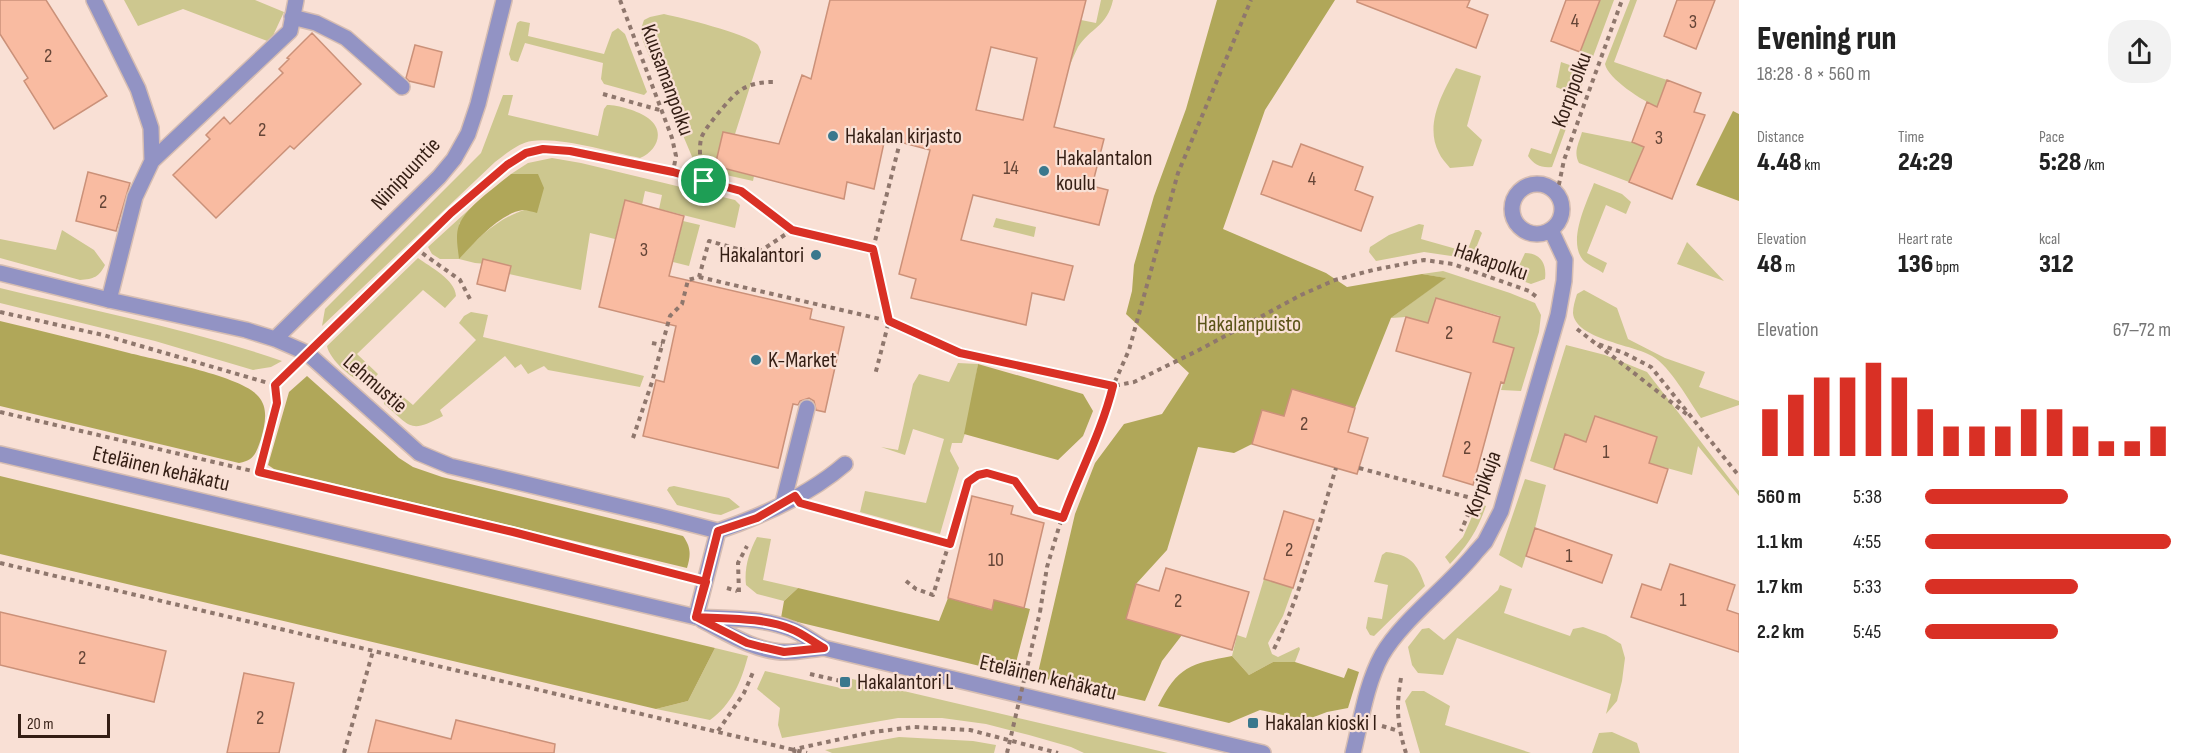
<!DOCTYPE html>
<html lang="en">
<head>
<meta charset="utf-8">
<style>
	body { margin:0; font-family:"Sofia Sans Condensed",sans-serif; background:#f2f2f2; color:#222; height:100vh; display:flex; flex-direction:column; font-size:22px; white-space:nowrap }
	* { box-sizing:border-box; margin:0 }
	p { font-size:20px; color:#767676 }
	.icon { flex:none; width:33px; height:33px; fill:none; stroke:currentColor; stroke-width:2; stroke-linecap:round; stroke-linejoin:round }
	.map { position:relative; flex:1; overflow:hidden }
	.drawer { display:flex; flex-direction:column; background:#fff; width:450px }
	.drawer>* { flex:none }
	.scale { position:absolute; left:18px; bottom:15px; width:92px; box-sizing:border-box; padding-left:6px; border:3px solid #341e14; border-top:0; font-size:16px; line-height:21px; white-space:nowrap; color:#341e14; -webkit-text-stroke:4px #f9e0d5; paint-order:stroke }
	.pin { position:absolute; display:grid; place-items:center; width:51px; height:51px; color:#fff; margin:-26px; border:3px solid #fff; border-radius:50%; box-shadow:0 2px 6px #0007 }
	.round { display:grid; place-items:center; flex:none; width:63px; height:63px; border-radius:24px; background:#f2f2f2 }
	.summary { display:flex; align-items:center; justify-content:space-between; height:102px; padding:0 18px }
	h1 { font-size:33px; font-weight:800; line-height:45px }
	.metrics { display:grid; grid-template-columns:repeat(3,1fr); gap:9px; height:102px; padding:6px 18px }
	.metrics div { display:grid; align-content:center }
	.metrics b { font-size:26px; font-weight:800 }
	.metrics small { font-size:16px; font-weight:400 }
	.metrics p { font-size:16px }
	.chart { height:168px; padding:12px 18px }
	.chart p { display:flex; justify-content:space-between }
	.chart svg { width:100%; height:108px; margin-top:6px; stroke:#d93025; stroke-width:6 }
	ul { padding:0 18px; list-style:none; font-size:20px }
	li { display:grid; grid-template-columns:96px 72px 1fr; align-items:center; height:45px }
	li i { height:15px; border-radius:8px; background:#d93025 }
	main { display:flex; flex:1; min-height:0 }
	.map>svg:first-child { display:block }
	.green { fill:#cdc78f }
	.forest { fill:#b0a759 }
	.building { fill:#f9bba1; stroke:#cb9179; stroke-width:1.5; fill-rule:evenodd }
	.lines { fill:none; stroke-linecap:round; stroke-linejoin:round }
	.service-casing { stroke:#d6bdb2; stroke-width:18 }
	.minor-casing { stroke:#d6bdb2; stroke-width:18 }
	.tertiary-casing { stroke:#d6bdb2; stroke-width:18 }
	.path { stroke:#8f776d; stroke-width:4; stroke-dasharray:4.5 4.5; stroke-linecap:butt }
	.service { stroke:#9293c4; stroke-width:15 }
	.minor { stroke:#9293c4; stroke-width:15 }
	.tertiary { stroke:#9293c4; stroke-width:15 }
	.path-bridge { stroke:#8f776d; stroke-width:4; stroke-dasharray:4.5 4.5; stroke-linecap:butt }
	.route-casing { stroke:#fff; stroke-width:12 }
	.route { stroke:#d93025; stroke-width:8 }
	.poi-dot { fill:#3a788d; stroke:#f9e0d5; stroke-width:2 }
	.labels { text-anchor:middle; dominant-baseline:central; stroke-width:4.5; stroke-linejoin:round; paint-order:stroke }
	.number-label { font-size:20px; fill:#654537 }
	.street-label { font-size:22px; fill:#341e14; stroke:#f9e0d5 }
	.poi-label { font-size:22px; fill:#341e14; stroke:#f9e0d5; text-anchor:start }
	.park-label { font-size:22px; fill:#595317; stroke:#f9e0d5 }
</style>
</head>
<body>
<main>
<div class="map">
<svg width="1739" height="753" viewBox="0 0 1739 753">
	<rect width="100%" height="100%" fill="#f9e0d5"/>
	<path class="green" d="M 124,0 L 255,0 L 284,12 L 270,42 L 183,9 L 138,26 Z
		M 1101,0 L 1113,0 C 1107,27 1090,28 1078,47 C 1075,53 1072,60 1070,65 L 1081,20 L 1096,23 Z
		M 1600,0 L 1614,0 L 1591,62 L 1578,58 Z
		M 1630,0 L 1637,0 L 1614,62 L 1667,80 L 1657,107 C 1643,101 1608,79 1605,64 Z
		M 664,14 C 682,18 745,33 757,44 C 759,46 760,50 761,52 L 735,134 L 723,132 L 715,166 L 754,176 L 753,181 L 708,171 L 693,159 L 643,41 L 641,29 L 644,20 L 650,17 Z
		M 520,21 L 530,23 L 528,36 L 604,54 L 612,32 L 618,28 L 625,34 L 647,92 L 644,95 L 604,84 L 601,79 L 603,63 L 525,43 L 518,62 L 511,60 L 509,54 L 517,23 Z
		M 1561,62 L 1587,71 L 1552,167 C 1541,168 1534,165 1528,156 L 1531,148 L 1551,154 L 1573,94 L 1556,87 Z
		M 1456,68 L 1481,76 L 1467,126 L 1482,140 L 1473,166 L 1450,168 C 1446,163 1441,158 1439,153 C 1424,125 1443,92 1456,68 Z
		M 503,95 L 513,95 L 508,115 L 598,136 L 604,109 L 607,105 C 618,105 639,111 648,118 C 666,131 657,151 640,158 C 609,152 562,137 532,141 C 518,143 506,154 495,162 L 322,326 L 325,309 L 481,153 Z
		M 1582,132 L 1632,142 L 1644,147 L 1629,182 L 1579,163 C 1573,152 1579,143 1582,132 Z
		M 552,158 L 581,163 L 735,200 L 740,205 L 735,228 L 659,209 L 662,195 L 645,191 L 642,205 L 625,201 L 615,239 L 590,233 L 581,290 L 509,274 L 511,266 L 475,263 L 459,259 L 440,259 L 432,254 L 428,247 L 475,204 L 459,224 L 459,258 C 478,238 497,219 524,210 L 538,174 L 511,174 L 528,163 Z
		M 1594,183 L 1622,194 L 1631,202 L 1626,214 L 1606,205 L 1587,253 L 1607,263 L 1603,273 C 1598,269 1587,265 1583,260 C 1567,241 1587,202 1594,183 Z
		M 996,218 L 1036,227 L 1034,237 L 993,227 Z
		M 683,221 L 700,225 L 689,266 L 673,262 Z
		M 1419,224 L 1424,225 L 1421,239 L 1467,252 L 1475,230 L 1479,230 L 1482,233 L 1474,253 L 1517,270 L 1525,253 C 1540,253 1547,263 1545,279 L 1531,284 L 1458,257 L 1424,252 L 1376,261 L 1369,252 L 1370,247 L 1389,235 Z
		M 62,230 L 94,250 L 105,265 C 99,277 94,279 80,280 L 0,258 L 0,239 L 56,250 Z
		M 1687,242 L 1724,281 L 1677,264 Z
		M 418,258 C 430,267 455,279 456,296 L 445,308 L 423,290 L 357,354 L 378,374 L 370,383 C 356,385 329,359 327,346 Z
		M 1443,271 L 1510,293 L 1535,303 L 1541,315 L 1539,332 L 1521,391 L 1501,390 L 1514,348 L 1493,342 L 1500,316 L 1436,298 L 1428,323 L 1406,317 L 1391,318 L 1445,278 L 1422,274 Z
		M 0,288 C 94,311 190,329 282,361 L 271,367 L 253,370 L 155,341 L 0,303 Z
		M 1584,290 L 1617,308 L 1628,339 L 1665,358 L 1705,372 L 1699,387 L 1739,401 L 1739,405 L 1701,418 C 1688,400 1671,367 1652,356 C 1634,345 1575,339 1573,313 C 1573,307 1575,300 1577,294 Z
		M 471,312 L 488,315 L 483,337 L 644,376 L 640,387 L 548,370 L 544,366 L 528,374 L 521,364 L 515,368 L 505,356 L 440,410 L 443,416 C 409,434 412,427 384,404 L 386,397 L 395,390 L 413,405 L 476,340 L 459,323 L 464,316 Z
		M 1566,345 L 1605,355 L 1647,372 L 1739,491 L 1739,496 L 1698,446 L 1692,475 L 1649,463 L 1657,437 L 1595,416 L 1586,442 L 1565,435 L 1554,469 L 1530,461 Z
		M 958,363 L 978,364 L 968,424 L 962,443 L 952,443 L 950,451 L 959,468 L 940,534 L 860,512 L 865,491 L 926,503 L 944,439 L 913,429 L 905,455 L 881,447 L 898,450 L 913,384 L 919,374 L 949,382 Z
		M 1525,479 L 1546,485 L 1535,528 L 1522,568 L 1499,555 Z
		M 674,486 L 729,498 L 740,507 L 721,515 L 714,514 L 677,505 L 667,490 L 669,487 Z
		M 1478,503 L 1486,506 C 1477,531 1469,544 1450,564 L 1445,557 L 1463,537 Z
		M 757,537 L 771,539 L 763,580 L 798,588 L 784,601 L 757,594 L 746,585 C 744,568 749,552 757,537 Z
		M 1386,552 C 1411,555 1417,563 1425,586 L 1374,636 L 1370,635 L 1366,628 L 1368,617 L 1382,619 L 1388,585 L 1374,582 L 1382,555 Z
		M 1264,579 L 1293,588 L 1283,616 L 1268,643 L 1272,654 L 1278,657 L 1299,647 L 1300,649 L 1295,662 L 1273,662 L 1249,675 L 1232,656 L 1237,635 L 1246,638 Z
		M 1500,585 L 1512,589 L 1504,613 L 1570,636 L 1573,629 L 1583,627 L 1606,635 L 1621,644 L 1625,658 L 1622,681 L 1617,701 L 1606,714 L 1611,694 L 1457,638 L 1443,675 L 1418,673 L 1412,665 L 1408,647 L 1422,629 L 1429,628 L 1444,640 L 1498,590 Z
		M 715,648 L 748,656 C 741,682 732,704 710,720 L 656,709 L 688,701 Z
		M 765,671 L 845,689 L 848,678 L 1168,753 L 1084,753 L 1071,747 L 1029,735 L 986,724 L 942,718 L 898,718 L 782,738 L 778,725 L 780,708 L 757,689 Z
		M 1412,691 L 1424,691 L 1450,706 L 1445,725 L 1531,753 L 1420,753 L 1405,701 Z
		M 1612,732 L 1637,743 L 1640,753 L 1592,753 L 1599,733 Z
		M 899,737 L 973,741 L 996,745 L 994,753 L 832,753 L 825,750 Z"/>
	<path class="forest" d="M 1217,0 L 1335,0 L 1265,110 L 1223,229 L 1326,273 L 1347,287 L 1422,274 L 1446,278 L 1391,318 L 1355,408 L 1292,390 L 1284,416 L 1252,444 L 1234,453 L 1198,447 L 1167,550 L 1136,584 L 1126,619 L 1182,635 L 1162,661 L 1145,701 L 1037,677 L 1075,514 L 1095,463 L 1124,424 L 1162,414 L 1189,373 L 1126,314 L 1132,291 L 1134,265 L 1154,196 L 1186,109 Z
		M 1733,111 L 1739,114 L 1739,201 L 1696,185 Z
		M 511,174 L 538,174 L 544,188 L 537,213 C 533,212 527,210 523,210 C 500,213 474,243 459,259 C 458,248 455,236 459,225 C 467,206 496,187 511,174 Z
		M 0,321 C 43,331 86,342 129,353 C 156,360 242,376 258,396 C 269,408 265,424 261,439 C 256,453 255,460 239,463 L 0,406 Z
		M 978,364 L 1083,394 L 1093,411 L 1083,436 L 1058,460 L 964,434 Z
		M 307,376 L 399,458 L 413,467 L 442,477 L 683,536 C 691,547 691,555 687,568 L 274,469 L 268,465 L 289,392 Z
		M 0,476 L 715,648 L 688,701 L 656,709 L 0,554 Z
		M 798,588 L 939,621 L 948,598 L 991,610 L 994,600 L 1030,609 L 1013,674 L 781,618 L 784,601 Z
		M 1232,656 L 1249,675 L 1273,662 L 1295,662 L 1344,678 L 1348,668 L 1359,672 L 1348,708 L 1327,712 L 1306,720 L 1260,710 L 1229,723 L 1158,706 C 1178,666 1190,664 1232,656 Z"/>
	<path class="building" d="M 0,0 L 46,0 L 107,96 L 54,129 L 24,81 L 28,78 L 0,34 Z
		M 830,0 L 1086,0 L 1054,127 L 1104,139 L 1092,186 L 1108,190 L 1099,225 L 973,195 L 961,240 L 1073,266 L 1064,300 L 1032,293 L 1026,325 L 911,298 L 916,279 L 899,274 L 930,150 L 885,138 L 874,189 L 847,182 L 844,199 L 715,166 L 723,132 L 779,144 L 802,75 L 811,79 ZM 991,47 L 1037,58 L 1023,120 L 976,110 Z
		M 1357,0 L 1470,0 L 1467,7 L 1488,15 L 1476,48 L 1357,2 Z
		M 1566,0 L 1600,0 L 1580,52 L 1551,41 Z
		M 1677,0 L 1715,0 L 1696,49 L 1664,36 Z
		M 312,33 L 361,84 L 294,149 L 290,146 L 216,218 L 173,175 L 210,139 L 206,135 L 224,117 L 230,124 L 283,73 L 279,69 L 289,59 L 287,58 Z
		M 415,45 L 442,52 L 434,87 L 409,81 L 406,78 Z
		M 1667,80 L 1701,93 L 1694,112 L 1705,115 L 1672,199 L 1629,182 L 1644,147 L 1632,142 L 1647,102 L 1657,107 Z
		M 1301,144 L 1363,167 L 1355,190 L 1373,197 L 1361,231 L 1261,194 L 1273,161 L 1292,167 Z
		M 88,172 L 130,183 L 116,231 L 76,221 Z
		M 625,200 L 684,216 L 669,276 L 812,309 L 810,319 L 844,327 L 825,412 L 816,410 L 814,401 L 809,398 L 800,401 L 798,405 L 793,404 L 778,468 L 643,436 L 656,380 L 664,382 L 676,326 L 599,307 Z
		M 483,259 L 511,266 L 505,291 L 477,284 Z
		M 1436,298 L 1500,317 L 1493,342 L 1514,348 L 1504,383 L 1501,382 L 1473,485 L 1443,476 L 1471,373 L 1396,351 L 1406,317 L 1428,323 Z
		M 1292,389 L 1355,408 L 1348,432 L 1368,438 L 1357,474 L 1252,444 L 1262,410 L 1284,416 Z
		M 1595,416 L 1657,437 L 1649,463 L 1668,469 L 1657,503 L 1554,469 L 1565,434 L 1586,442 Z
		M 972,496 L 1013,506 L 1011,514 L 1044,523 L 1024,608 L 994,600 L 992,610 L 948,598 Z
		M 1284,511 L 1314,520 L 1293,588 L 1264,579 Z
		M 1535,528 L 1612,555 L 1602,583 L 1526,556 Z
		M 1670,564 L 1735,585 L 1727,610 L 1739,614 L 1739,652 L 1631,617 L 1642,584 L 1661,590 Z
		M 1166,568 L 1249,592 L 1232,650 L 1126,619 L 1136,584 L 1159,591 Z
		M 0,612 L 166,651 L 154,702 L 0,665 Z
		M 244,673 L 294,683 L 279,753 L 227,753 Z
		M 376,720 L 451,739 L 456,720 L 555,744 L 554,753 L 368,753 Z"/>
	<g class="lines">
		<defs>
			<path id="service" d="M 94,0 L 138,89 L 151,128 L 152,161 L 135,197 L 109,300
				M 292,17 L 316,23 L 346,38 L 402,87
				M 152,161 L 290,31 L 296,0
				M 783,503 L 807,408"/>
			<path id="minor" d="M1512 209a25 25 0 1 1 50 0a25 25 0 1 1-50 0Z
				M 0,273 L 109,300 L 246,330 L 275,339 L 307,353 L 419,453 L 450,466 L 660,516 L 718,531 L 696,617
				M 275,339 L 439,177 L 454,159 L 468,134 L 478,104 L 504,0
				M 718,531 C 762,516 809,495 845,464
				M 1353,753 C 1361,721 1366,684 1382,655 C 1403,619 1449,586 1476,552 L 1485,542 L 1501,511 L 1558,315 L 1564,281 L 1565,260 L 1551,230"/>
			<path id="tertiary" d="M 0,454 L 696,617 C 727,619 761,617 791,629 C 802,633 813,642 824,648 L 1263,753
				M 702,620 C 727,633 756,652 786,652 C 798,652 811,649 824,648"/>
		</defs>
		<use href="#service" class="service-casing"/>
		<use href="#minor" class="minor-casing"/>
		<use href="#tertiary" class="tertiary-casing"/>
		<path class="path" d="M 620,0 L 672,138 L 676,156 L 673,172
			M 603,94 L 663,111
			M 704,181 C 702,168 698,153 701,139 C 702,131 730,98 738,92 C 748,84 761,82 773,82
			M 1557,194 L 1564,160 L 1622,0
			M 415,248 L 460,280 L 470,299
			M 873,249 L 900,142
			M 699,277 L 889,321 L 875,375
			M 0,312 L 103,335 L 275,385 L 290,371
			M 1577,329 L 1595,343 L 1624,353 L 1651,367 L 1739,476
			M 322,338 L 451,213 L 507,165 L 526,153 L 543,149 L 570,151 L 673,172 L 741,191 L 792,230 L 873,249 L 889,321 L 960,353 L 1113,386 L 1134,382 L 1199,350 L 1301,295 L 1335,280 L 1373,270 L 1424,260 L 1453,264 L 1529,291 L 1538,298
			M 652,343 L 662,345
			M 1598,345 L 1689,416
			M 0,412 L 513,532 L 685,577
			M 633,438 L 652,382 L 670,316 L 682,304 L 688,280 L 699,277 L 709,241 L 756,254 L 792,230
			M 1359,468 L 1475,499 L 1461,531
			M 259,472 L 277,403 L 275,385
			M 824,509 L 950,544
			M 0,563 L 807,753
			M 906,581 L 916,589 L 933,595 L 968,482 L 978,475 L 987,473 L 1015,481 L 1036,510 L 1063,518
			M 727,588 L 737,591
			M 739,592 L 738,563 L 747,546
			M 1040,612 L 1047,567 L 1059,527 L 1078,476 L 1107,409 L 1113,386 L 1129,350 L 1178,173 L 1251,0
			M 1274,649 C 1302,592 1317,529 1336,468
			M 810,674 L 845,682
			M 1401,678 C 1396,706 1397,725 1406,753
			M 1382,726 L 1399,731
			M 718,731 L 744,693 L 754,670
			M 344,753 L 373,651
			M 794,753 L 795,749 L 873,732 L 914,727 L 970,730 L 1058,753"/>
		<use href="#service" class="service"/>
		<use href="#minor" class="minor"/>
		<use href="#tertiary" class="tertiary"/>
		<path class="path-bridge" d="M 1007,753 L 1040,612"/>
	</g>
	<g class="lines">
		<defs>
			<path id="route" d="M 704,181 L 673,172 L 570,151 L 543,149 L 526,153 L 507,165 L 451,213 L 275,385 L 277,403 L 259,472 L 513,532 L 706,582 L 696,617 L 747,643 L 762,647 L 784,652 L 824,648 C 813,642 802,633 791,629 C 761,617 727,619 696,617 L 718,531 L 757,518 L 795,496 L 800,503 L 950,544 L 968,482 L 978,475 L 987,473 L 1015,481 L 1036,510 L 1063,518 C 1079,474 1102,431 1113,386 L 960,353 L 889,321 L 873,249 L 792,230 L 741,191 L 704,181"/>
		</defs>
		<use href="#route" class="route-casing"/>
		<use href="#route" class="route"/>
	</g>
	<g class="poi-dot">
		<circle cx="833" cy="136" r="6"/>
		<circle cx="1044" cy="171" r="6"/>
		<circle cx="816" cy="255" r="6"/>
		<circle cx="756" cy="360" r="6"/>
		<rect x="839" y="676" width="12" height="12" rx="3"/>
		<rect x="1247" y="717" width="12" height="12" rx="3"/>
	</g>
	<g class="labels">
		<g class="number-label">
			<text x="1575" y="21">4</text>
			<text x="1693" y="22">3</text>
			<text x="48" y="56">2</text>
			<text x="262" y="130">2</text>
			<text x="1659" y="138">3</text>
			<text x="1011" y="168">14</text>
			<text x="1312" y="179">4</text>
			<text x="103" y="202">2</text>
			<text x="644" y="250">3</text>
			<text x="1449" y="333">2</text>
			<text x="1304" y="424">2</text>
			<text x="1467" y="448">2</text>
			<text x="1606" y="452">1</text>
			<text x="1289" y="550">2</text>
			<text x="1569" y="556">1</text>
			<text x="996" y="560">10</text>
			<text x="1683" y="600">1</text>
			<text x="1178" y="601">2</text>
			<text x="82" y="658">2</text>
			<text x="260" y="718">2</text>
		</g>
		<g class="street-label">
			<text transform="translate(667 80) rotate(70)">Kuusamanpolku</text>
			<text transform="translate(1572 90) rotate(-70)">Korpipolku</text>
			<text transform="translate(406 174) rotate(-47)">Niinipuuntie</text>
			<text transform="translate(1491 262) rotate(19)">Hakapolku</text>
			<text transform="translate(375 384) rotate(41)">Lehmustie</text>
			<text transform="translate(161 469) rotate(13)">Eteläinen kehäkatu</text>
			<text transform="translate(1483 484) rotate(-70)">Korpikuja</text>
			<text transform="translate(1048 678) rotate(13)">Eteläinen kehäkatu</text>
		</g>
		<g class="poi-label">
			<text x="845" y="136">Hakalan kirjasto</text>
			<text x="1056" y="158">Hakalantalon<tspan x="1056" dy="25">koulu</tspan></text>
			<text x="804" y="255" text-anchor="end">Hakalantori</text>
			<text x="768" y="360">K-Market</text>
			<text x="857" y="682">Hakalantori L</text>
			<text x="1265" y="723">Hakalan kioski I</text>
		</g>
		<g class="park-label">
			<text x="1249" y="324">Hakalanpuisto</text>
		</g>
	</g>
</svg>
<div class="scale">20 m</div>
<div class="pin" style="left:704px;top:181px;background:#1e9e55"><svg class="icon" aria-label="arrive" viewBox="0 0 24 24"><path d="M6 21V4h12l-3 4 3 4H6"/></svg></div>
</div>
<section class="drawer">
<div class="summary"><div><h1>Evening run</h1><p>18:28 · 8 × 560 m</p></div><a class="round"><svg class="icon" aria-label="share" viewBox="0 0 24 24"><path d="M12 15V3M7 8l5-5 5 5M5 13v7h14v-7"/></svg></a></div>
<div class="metrics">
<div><p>Distance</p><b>4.48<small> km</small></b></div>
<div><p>Time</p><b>24:29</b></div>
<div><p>Pace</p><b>5:28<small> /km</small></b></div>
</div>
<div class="metrics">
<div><p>Elevation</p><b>48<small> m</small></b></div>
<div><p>Heart rate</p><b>136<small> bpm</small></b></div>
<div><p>kcal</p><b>312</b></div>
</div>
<div class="chart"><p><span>Elevation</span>67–72 m</p>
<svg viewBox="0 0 160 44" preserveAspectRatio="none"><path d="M5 44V25M15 44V19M25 44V12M35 44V12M45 44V6M55 44V12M65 44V25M75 44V32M85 44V32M95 44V32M105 44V25M115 44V25M125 44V32M135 44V38M145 44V38M155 44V32"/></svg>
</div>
<ul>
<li><b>560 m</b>5:38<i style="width:58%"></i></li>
<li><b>1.1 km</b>4:55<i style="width:100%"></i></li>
<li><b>1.7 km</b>5:33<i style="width:62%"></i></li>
<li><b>2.2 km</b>5:45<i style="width:54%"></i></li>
</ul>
</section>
</main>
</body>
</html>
